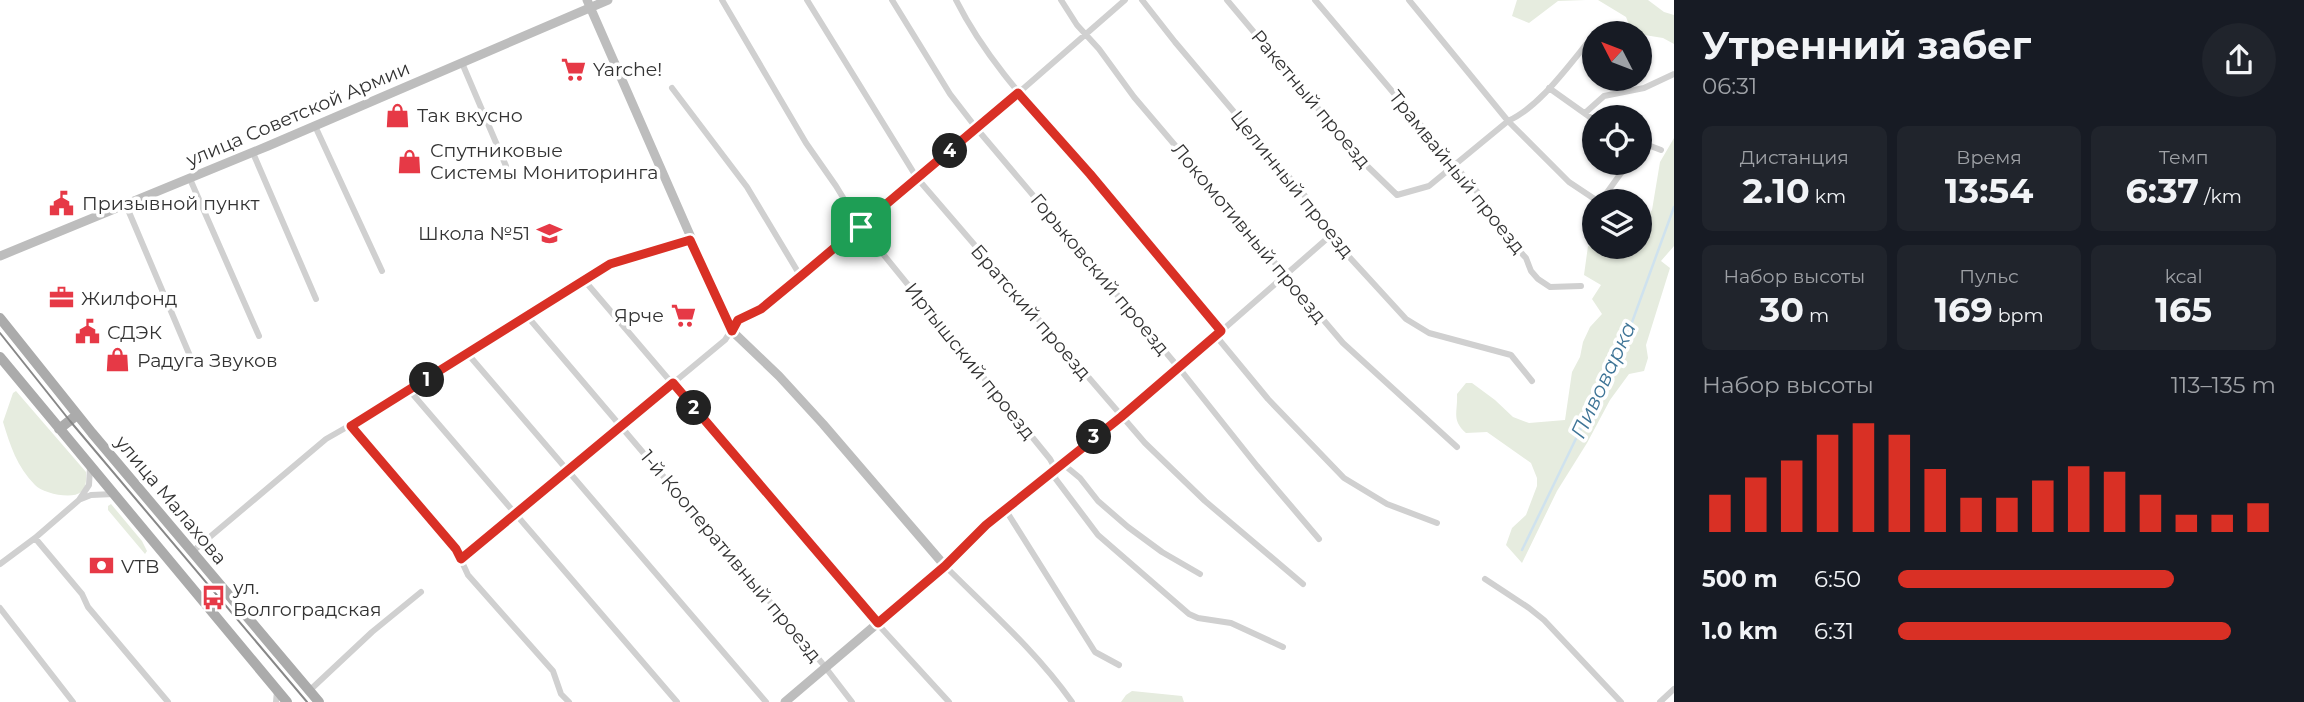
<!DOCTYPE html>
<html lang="ru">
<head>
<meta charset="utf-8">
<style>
	body { margin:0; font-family:Montserrat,sans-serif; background:#20242c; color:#f1f3f6; height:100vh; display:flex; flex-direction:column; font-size:26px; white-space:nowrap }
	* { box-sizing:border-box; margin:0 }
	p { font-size:23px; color:#9ea1a6 }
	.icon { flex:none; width:38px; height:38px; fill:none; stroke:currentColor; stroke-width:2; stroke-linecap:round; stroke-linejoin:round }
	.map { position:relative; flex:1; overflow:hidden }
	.side { display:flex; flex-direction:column; background:#171b24; width:630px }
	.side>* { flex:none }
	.needle { width:46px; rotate:312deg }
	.fabs { position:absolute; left:1582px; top:21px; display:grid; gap:14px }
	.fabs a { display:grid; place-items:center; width:70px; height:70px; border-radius:50%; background:#171b24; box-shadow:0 2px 5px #0004; font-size:35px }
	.pin { position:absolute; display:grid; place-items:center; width:60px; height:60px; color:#fff; margin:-30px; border-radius:14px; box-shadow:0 4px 10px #0006 }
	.km { position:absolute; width:35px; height:35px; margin:-18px; border-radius:50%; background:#222; color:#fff; font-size:19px; line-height:35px; text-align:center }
	.round { display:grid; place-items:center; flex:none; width:74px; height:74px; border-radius:37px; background:#20242c }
	.head { display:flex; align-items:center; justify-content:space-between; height:119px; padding:0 28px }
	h1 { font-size:38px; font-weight:700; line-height:52px }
	.figures { display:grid; grid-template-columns:repeat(3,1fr); gap:10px; height:119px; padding:7px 28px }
	.figures div { display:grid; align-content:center; border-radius:10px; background:#20242c; text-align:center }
	.figures b { font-size:35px; font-weight:700 }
	.figures small { font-size:19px; font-weight:400 }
	.figures p { font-size:19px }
	.chart { height:196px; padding:14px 28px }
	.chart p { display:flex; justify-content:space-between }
	.chart svg { width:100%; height:126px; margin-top:7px; stroke:#d93025; stroke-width:6 }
	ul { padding:0 28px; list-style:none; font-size:23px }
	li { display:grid; grid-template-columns:112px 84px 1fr; align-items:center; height:52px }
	li i { height:18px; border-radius:9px; background:#d93025 }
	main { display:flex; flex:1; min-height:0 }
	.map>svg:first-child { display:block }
	.green { fill:#e6ecdf }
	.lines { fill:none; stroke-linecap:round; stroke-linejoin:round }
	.stream { stroke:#cfe2ee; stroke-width:2.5 }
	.street { stroke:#d0d0d0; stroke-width:6 }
	.secondary { stroke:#bdbdbd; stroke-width:9 }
	.primary { stroke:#ababab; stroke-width:10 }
	.tram { stroke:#888; stroke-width:2 }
	.route-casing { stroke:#fff; stroke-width:14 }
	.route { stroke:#d93025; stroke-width:9 }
	.labels { text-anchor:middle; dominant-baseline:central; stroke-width:7; stroke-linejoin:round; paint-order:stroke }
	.poi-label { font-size:19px; fill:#333; stroke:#fff; text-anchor:start }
	.street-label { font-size:19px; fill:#333; stroke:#fff }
	.water-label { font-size:21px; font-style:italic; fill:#3f7597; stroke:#fff }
</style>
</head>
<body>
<main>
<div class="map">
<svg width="1674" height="702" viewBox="0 0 1674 702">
	<rect width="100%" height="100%" fill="#fff"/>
	<path class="green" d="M 1517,0 L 1586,0 L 1558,1 L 1529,23 L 1512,16 Z
		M 1598,0 L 1648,0 L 1664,12 L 1674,15 L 1674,44 L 1663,38 L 1632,33 L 1626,17 Z
		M 1674,138 L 1674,246 L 1661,261 L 1670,268 L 1646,345 L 1648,358 L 1644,371 L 1629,374 L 1610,400 L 1587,443 L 1557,491 L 1522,563 L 1506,545 L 1512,528 L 1526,515 L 1537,486 L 1537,478 L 1531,463 L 1487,432 L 1466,433 C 1451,420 1458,412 1457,394 L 1466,383 L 1472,383 L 1495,400 L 1513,417 L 1529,423 L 1565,420 L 1572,372 L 1580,357 L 1583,342 L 1590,327 L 1602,314 L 1592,299 L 1601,285 L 1584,275 L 1588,246 L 1623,254 L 1626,247 L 1640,247 L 1640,226 L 1652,210 L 1660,162 Z
		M 16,391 L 86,472 C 86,479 87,487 81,492 C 72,500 42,493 35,485 C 17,467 10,445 3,422 L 13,393 Z
		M 111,504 L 142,541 L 147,551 L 145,554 L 108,510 L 108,506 Z
		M 1132,691 L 1182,696 L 1184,702 L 1121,702 L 1126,695 Z"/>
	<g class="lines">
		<path class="stream" d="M 1522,550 L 1631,325 L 1674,207"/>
		<path class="street" d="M 722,0 L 806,143 L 836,186 L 861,227 L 1050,459 L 1056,470 L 1055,478 L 1098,535 L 1189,614 L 1198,618 L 1231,623 L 1283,647
			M 807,0 L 917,178 L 1145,443 L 1205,501 L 1303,584
			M 892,0 L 950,94 L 977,129 L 1179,368 L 1257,466 L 1319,539
			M 956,0 C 989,66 1041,117 1089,172 C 1134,224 1177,278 1221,332
			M 1061,0 L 1077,25 L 1099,49 L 1134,97 L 1343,343 L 1457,447
			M 1142,0 L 1175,42 L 1316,209 L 1327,227 L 1330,236 L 1406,319 L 1429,333 L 1511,355 L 1532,381
			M 1227,0 L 1363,162 L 1397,195 L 1429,186 L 1508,121 C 1541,106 1570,63 1594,35
			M 1315,0 L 1490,207 L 1499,229 L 1526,258 L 1531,271 L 1538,279 L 1550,287 L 1581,286
			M 1409,0 L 1508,121 L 1569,182 L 1596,200 L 1603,198 L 1621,173
			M 462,63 L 506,166
			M 672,88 L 747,187 L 801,277
			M 1549,88 L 1594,120
			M 1585,113 L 1604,96 L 1644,88 L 1674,74
			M 315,126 L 382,271
			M 1640,142 L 1661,150
			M 253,153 L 316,299
			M 190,179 L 259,336
			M 126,205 L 190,356
			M 584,280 L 874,620 L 949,702
			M 527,316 L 822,663 L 852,702
			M 1216,336 L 1268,399 L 1344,478 L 1387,504 L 1437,523
			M 467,353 L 766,702
			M 410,391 L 677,702
			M 351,427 L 456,549 L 468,575 L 553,671 L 561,694 L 569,702
			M 1063,464 L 1080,478 L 1098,501 L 1128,527 L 1162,552 L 1200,574
			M 81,499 L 91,495 L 114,494
			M 1005,509 L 1095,652 L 1119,665
			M 35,538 L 82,594 L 88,607 L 168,702
			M 192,552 L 326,439 L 410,391 L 610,264 L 690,240
			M 461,559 L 725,340 L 738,320 L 771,300 L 861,227 L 917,178 L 977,129 L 1125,0
			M 0,564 L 35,538 L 79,500 L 89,485 L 90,467
			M 1485,579 L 1529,608 L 1544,620 L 1621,702
			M 0,608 L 73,702
			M 309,691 L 372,632 L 421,592
			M 276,702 L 277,691
			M 1072,702 C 1036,651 989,610 945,566 L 986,525 L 1179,368 L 1330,236
			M 1660,702 L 1674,689"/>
		<path class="secondary" d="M 587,0 L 732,331 L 779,376 L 823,424 L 945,566 L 785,702
			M 0,256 L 268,146 L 608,0"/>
		<path class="primary" d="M 0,318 L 92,433 L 319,702
			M 0,357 L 287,702
			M 59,429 L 77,415"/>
		<path class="tram" d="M 0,333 L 70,421 L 307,702"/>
	</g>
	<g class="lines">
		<defs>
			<path id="route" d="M 1018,93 L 1090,174 L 1221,331 L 1121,417 L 986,525 L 945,566 L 878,623 L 673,383 L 461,559 L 456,549 L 351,426 L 610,264 L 690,240 L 732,331 L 738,320 L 761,309 L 801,276 Z"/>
		</defs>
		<use href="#route" class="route-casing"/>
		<use href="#route" class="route"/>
	</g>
	<defs>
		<symbol id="supermarket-bare" viewBox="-9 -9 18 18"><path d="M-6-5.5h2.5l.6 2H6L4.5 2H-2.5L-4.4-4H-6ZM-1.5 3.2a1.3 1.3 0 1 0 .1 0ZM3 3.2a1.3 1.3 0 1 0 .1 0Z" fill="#e63946" stroke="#fff" stroke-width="2.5" paint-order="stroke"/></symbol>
		<symbol id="shop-bare" viewBox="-9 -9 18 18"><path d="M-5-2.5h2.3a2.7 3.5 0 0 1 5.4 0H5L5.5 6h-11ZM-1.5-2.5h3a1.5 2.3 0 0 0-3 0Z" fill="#e63946" stroke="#fff" stroke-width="2.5" paint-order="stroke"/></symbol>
		<symbol id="civic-bare" viewBox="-9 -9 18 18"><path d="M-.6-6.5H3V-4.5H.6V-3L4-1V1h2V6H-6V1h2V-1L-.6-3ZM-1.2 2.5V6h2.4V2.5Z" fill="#e63946" stroke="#fff" stroke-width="2.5" paint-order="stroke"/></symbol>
		<symbol id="school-bare" viewBox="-9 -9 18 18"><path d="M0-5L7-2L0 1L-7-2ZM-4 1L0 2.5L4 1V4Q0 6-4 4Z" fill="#e63946" stroke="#fff" stroke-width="2.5" paint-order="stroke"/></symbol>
		<symbol id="office-bare" viewBox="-9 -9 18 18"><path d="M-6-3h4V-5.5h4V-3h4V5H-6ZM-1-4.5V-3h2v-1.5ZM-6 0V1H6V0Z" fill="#e63946" stroke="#fff" stroke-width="2.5" paint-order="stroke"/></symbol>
		<symbol id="bank-bare" viewBox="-9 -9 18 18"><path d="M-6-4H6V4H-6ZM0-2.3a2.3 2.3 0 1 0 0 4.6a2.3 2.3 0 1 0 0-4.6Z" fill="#e63946" stroke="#fff" stroke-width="2.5" paint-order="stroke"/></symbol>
		<symbol id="bus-bare" viewBox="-9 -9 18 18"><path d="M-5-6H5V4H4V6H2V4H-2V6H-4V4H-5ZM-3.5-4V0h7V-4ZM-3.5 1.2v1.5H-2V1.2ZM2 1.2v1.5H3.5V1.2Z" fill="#e63946" stroke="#fff" stroke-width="2.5" paint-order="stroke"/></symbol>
	</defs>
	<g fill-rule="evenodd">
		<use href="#supermarket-bare" x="556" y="52" width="35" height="35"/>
		<use href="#shop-bare" x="380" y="98" width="35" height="35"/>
		<use href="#shop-bare" x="392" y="144" width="35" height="35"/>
		<use href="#civic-bare" x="44" y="186" width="35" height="35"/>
		<use href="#school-bare" x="532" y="216" width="35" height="35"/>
		<use href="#office-bare" x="44" y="280" width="35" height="35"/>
		<use href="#supermarket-bare" x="666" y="298" width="35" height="35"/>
		<use href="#civic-bare" x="70" y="314" width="35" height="35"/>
		<use href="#shop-bare" x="100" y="342" width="35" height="35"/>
		<use href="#bank-bare" x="84" y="548" width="35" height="35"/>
		<use href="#bus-bare" x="196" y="580" width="35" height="35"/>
	</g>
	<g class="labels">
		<g class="poi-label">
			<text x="593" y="69">Yarche!</text>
			<text x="417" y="115">Так вкусно</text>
			<text x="430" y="150">Спутниковые<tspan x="430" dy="22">Системы Мониторинга</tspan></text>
			<text x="82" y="203">Призывной пункт</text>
			<text x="530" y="233" text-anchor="end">Школа №51</text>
			<text x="81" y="298">Жилфонд</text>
			<text x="664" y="315" text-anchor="end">Ярче</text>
			<text x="107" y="332">СДЭК</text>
			<text x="137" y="360">Радуга Звуков</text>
			<text x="121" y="566">VTB</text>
			<text x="233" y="587">ул.<tspan x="233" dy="22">Волгоградская</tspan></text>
		</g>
		<g class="street-label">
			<text transform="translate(1311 99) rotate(50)">Ракетный проезд</text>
			<text transform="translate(298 114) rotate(-23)">улица Советской Армии</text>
			<text transform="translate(1457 172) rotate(51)">Трамвайный проезд</text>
			<text transform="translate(1292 184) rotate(51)">Целинный проезд</text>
			<text transform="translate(1249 233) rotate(50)">Локомотивный проезд</text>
			<text transform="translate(1100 274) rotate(50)">Горьковский проезд</text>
			<text transform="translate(1031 312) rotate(49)">Братский проезд</text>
			<text transform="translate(970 361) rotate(51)">Иртышский проезд</text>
			<text transform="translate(171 500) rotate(50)">улица Малахова</text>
			<text transform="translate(731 556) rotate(50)">1-й Кооперативный проезд</text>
		</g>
		<g class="water-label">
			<text transform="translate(1603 380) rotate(-65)">Пивоварка</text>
		</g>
	</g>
</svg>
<div class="fabs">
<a><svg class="needle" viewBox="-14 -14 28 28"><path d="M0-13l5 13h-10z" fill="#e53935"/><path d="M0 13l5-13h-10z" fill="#9ea1a6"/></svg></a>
<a><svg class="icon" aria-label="locate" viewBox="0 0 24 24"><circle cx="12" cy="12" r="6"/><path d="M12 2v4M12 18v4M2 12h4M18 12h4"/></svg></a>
<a><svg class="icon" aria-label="layers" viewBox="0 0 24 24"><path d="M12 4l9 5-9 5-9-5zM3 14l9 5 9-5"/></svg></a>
</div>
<div class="pin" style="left:861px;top:227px;background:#1e9e55"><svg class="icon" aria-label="arrive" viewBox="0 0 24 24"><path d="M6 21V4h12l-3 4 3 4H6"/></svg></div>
<b class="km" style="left:427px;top:380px">1</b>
<b class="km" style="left:694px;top:408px">2</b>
<b class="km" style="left:1094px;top:437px">3</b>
<b class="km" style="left:950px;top:151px">4</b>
</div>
<section class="side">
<div class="head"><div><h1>Утренний забег</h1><p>06:31</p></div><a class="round"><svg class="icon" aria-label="share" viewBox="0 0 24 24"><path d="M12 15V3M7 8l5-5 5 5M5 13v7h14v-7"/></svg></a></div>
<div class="figures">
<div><p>Дистанция</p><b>2.10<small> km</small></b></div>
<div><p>Время</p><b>13:54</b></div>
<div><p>Темп</p><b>6:37<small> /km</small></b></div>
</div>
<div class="figures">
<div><p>Набор высоты</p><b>30<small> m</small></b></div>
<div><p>Пульс</p><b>169<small> bpm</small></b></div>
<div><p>kcal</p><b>165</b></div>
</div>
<div class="chart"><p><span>Набор высоты</span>113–135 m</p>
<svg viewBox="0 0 160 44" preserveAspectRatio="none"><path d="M5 44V31M15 44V25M25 44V19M35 44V10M45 44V6M55 44V10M65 44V22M75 44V32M85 44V32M95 44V26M105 44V21M115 44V23M125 44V31M135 44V38M145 44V38M155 44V34"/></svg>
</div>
<ul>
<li><b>500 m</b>6:50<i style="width:73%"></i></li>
<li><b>1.0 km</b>6:31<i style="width:88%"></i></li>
</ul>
</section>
</main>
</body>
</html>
